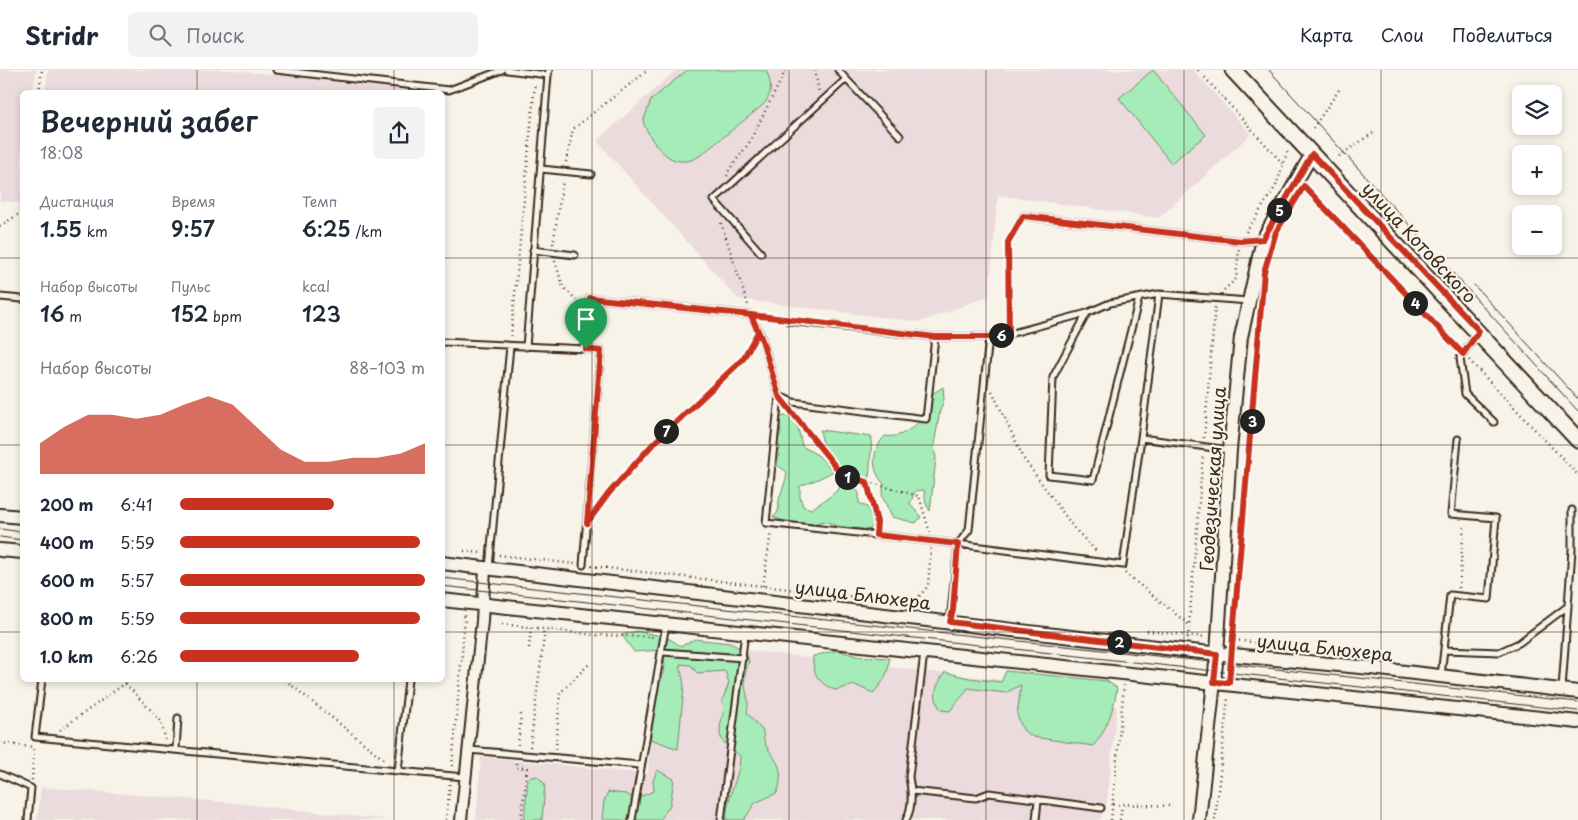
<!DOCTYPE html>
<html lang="ru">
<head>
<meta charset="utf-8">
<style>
	body { margin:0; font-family:"Playpen Sans",sans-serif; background:#f2f2f3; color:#1f2937; height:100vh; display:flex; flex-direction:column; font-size:19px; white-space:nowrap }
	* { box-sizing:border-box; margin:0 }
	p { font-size:16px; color:#747a83 }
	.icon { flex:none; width:28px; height:28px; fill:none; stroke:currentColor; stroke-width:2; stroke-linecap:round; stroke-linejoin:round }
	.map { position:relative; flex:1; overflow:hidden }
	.panel { position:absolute; left:20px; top:20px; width:425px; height:592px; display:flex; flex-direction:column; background:#fff; border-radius:8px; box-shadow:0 2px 8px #0003 }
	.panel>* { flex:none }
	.controls { position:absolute; left:1512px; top:15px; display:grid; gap:10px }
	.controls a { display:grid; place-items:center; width:50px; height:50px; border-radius:8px; background:#fff; box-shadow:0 2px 8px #0003; font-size:25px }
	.pin { position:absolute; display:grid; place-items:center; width:42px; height:42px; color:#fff; margin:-51px -21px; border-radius:50% 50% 50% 0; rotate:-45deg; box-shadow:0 0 5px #0007 }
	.pin .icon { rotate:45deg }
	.km { position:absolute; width:25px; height:25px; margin:-12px; border-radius:50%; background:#222; color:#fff; font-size:14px; line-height:25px; text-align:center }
	.round { display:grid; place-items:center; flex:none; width:52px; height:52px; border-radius:8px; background:#f2f2f3 }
	.head { display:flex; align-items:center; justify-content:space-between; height:85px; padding:0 20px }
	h1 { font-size:28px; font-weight:600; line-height:38px }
	.figures { display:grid; grid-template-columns:repeat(3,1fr); gap:8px; height:85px; padding:5px 20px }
	.figures div { display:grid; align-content:center }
	.figures b { font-size:21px; font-weight:600 }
	.figures small { font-size:14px; font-weight:400 }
	.figures p { font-size:14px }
	.chart { height:140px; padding:10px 20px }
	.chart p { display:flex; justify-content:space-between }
	.chart svg { width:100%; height:90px; margin-top:5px; fill:#c8321e; opacity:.7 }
	ul { padding:0 20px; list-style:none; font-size:16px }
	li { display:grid; grid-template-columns:80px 60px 1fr; align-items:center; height:38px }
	li i { height:12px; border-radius:6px; background:#c8321e }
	header { display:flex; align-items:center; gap:30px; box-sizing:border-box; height:70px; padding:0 25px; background:#fff; border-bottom:1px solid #e0e1e3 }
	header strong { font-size:24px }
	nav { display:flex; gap:28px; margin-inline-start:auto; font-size:18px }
	.search { width:350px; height:45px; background:#f2f2f3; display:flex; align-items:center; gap:12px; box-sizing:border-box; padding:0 18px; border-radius:8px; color:#747a83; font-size:19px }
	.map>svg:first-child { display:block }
	.built { fill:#ecdbdd }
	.green { fill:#a6ecb8; stroke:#708b6b }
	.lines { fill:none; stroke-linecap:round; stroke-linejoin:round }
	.service-casing { stroke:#3b2a1e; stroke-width:9 }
	.minor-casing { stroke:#3b2a1e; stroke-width:14 }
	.tertiary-casing { stroke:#3b2a1e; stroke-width:16 }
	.secondary-casing { stroke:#3b2a1e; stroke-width:19 }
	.path { stroke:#3b2a1e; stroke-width:2.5; stroke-dasharray:1 4; stroke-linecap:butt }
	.service { stroke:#f7f3e8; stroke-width:5 }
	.minor { stroke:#f7f3e8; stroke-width:10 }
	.tertiary { stroke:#f7f3e8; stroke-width:12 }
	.secondary { stroke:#f7f3e8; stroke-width:15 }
	.tram { stroke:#3b2a1e; stroke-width:1 }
	.route-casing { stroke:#fff; stroke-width:10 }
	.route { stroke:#c8321e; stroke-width:6 }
	.grid { fill:none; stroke:#3b2a1e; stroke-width:1; stroke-opacity:0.55 }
	.labels { text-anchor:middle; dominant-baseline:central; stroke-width:4.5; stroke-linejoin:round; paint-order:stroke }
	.street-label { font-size:18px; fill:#3b2a1e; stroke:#f7f3e8 }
</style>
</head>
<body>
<header>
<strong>Stridr</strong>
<div class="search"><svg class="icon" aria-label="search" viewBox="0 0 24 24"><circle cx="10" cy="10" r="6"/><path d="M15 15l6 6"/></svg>Поиск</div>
<nav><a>Карта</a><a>Слои</a><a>Поделиться</a></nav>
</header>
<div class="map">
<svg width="1578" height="750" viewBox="0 0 1578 750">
	<rect width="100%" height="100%" fill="#f7f3e8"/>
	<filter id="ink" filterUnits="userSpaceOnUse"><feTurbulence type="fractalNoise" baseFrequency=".02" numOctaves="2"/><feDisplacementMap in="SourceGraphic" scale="10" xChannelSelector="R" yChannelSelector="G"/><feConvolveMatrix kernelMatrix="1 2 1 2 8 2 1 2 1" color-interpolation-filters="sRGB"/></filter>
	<g filter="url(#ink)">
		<path class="built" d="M 0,0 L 36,0 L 33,22 L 22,22 L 21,133 L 0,131 Z
			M 48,0 L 232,0 L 409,20 L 409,22 L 45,22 Z
			M 676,0 L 1193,0 L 1251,64 L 1159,148 L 998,125 L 989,226 L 920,252 L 738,229 L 597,71 Z
			M 656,574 L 743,580 L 1079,619 L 1080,631 L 1117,637 L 1106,739 L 1099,750 L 476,750 L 481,687 L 648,704 Z
			M 41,717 L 235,733 L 389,750 L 37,750 Z"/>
		<path class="green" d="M 687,0 L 766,0 C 772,13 773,24 763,35 L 701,85 C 673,104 653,76 643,52 L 651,30 Z
			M 1153,0 L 1206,65 L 1171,93 L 1119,28 Z
			M 943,317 L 944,329 L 940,341 L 934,375 L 936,389 L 930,441 L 926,434 L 924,420 L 915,421 L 910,434 L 921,447 L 916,453 L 892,447 L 882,426 L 884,414 C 870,399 872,380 885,366 C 905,369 917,353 930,341 L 929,326 Z
			M 789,345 L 796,349 L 802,376 L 819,386 L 833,401 C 831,404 806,414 800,416 L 800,427 L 803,436 L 811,439 C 824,430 835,426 843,412 L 850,412 L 859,423 L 859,433 L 867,437 L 874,451 L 870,460 L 837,456 L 824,451 L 813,454 L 787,452 L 773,447 C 782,441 777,434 780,426 C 783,417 786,411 787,402 L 777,395 L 780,378 L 777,372 L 781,362 L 778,348 Z
			M 820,360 L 872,367 L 869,410 L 845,404 L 823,374 Z
			M 637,561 L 666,567 L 681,576 L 695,569 L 730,573 L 746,581 L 749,592 C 738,618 752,622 747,643 L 763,661 C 762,686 790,688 777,723 L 755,733 L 744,750 L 727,750 C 724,730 741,706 740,686 C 735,681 725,676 722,670 C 715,656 728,642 722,631 L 729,613 L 725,601 L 697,603 L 691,595 L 680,594 L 684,616 L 678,679 L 645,667 C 645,658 645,648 647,639 C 653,617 673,605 661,580 L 634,582 L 622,565 Z
			M 838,580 L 856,586 L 889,588 C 890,601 882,615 873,623 L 855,615 L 835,620 C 819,614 812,603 813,586 Z
			M 1006,601 L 1107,611 L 1117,618 C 1115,636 1106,662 1093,676 L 1033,667 L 1023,660 L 1017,645 L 1021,615 L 1005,623 L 968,618 C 963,627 956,632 950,641 L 941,640 C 931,625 936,616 945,602 L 969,608 L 1001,612 Z
			M 657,700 L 674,709 L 670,735 L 660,750 L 602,750 L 604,731 L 608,722 L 626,724 L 635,729 L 654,721 L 653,711 Z
			M 537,706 L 545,714 L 542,750 L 524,750 L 528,708 Z"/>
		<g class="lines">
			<defs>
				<path id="service" d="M 276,0 L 449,20 L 502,0
					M 507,0 L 548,5 L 549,0
					M 846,9 L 900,66
					M 541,99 L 591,104
					M 1023,146 L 1240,171 L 1261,170
					M 533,180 L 575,185
					M 761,183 L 714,130 L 846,9 L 838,0
					M 0,227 L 22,229
					M 1087,243 L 1053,307 L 1049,405 L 1093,410 L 1139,228
					M 789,251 L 935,267 L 989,267 L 1009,264 L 1087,243 L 1110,233 L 1159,224
					M 1477,264 L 1460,288 L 1465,324 L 1494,352
					M 442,272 L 586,279 L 590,228 L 751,245 L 762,269 L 779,326 L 766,453 L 958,474 L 950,551
					M 526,277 L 548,5
					M 779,326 L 793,332 L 926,349 L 935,267
					M 1141,368 L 1159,224 L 1248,231
					M 958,474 L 1123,495 L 1141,368 L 1229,380
					M 958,474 L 969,460 L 989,267
					M 583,495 L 601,281 L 586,279
					M 489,498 L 510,276
					M 1445,580 L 1499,582 L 1519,573 L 1568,536
					M 663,582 L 743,588
					M 1441,606 L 1450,525 L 1489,529 L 1496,448 L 1451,444 L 1458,369
					M 42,610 L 35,667 L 398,701 L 408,610
					M 1562,619 L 1572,480 L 1572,440
					M 176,679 L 178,648
					M 469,680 L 640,695
					M 398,701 L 465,707
					M 0,704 L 31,718 L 28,750
					M 912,721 L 976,728 L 989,723 L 1101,738
					M 632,750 L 666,554
					M 721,750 L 745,563
					M 906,750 C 913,737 912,721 909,707 L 924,583
					M 1036,750 L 1038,730"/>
				<path id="minor" d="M 461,750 L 482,551 L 485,499"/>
				<path id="tertiary" d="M 0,445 L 22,447
					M 0,480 L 22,482
					M 442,493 L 1191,581 L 1371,598 L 1578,622
					M 442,530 L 1578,652
					M 1199,750 L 1217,584 L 1230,380 L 1241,267 L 1263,169 L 1312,84"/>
				<path id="secondary" d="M 1233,0 L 1578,370"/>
			</defs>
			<use href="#service" class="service-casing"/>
			<use href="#minor" class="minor-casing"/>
			<use href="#tertiary" class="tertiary-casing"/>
			<use href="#secondary" class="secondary-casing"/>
			<path class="path" d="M 815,0 L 819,23
				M 1198,0 L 1283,94
				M 39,22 L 42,0
				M 1313,58 L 1339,20
				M 1339,86 L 1376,61
				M 566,92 L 573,59 L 648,0
				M 727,106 L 729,100 L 749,73 L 786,0
				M 1307,119 L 1457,276
				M 721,153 L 748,235
				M 0,156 L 22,142
				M 1246,162 L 1276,116 L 1288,80
				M 553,174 L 563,110
				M 555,191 L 563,217 L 581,234
				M 1224,220 L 1236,209 L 1239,178
				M 761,247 L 780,250
				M 1009,255 L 1008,172 L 1019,153
				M 511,266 L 535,13
				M 1469,290 L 1578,405
				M 992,321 L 1024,389 L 1074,458 L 1098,483
				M 791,341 L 843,406 L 867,412 L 877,452 L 876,458
				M 1204,368 L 1215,237
				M 868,412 L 919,426 L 930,463
				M 597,440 L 653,374 L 743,289 L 754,270
				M 464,481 L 481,483
				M 499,485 L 575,494
				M 591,496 L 925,535
				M 1125,503 L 1188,554
				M 763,516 L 771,462
				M 1459,518 L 1464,454
				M 913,534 L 928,516 L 931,478
				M 502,554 L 596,565 L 655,567
				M 1147,561 L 1206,567
				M 1188,568 L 1203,384
				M 1234,570 L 1298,577
				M 1233,572 L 1261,244
				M 529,578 L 531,557
				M 122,610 L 161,651 L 166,672
				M 285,610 L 386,691
				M 60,660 L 130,610
				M 0,673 L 32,677
				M 518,675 L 521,644
				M 530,677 L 544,567 L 543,559
				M 556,679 L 560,623 L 590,593
				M 516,693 L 516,697 L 527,698 L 521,750
				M 452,696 L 465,549 L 464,545
				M 32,710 L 34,676
				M 1113,734 L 1173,736
				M 446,750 L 450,714
				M 1111,750 L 1124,615
				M 1120,750 L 1122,736
				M 1215,750 L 1228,627"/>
			<use href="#service" class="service"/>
			<use href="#minor" class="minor"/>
			<use href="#tertiary" class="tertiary"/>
			<use href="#secondary" class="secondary"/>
			<path class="tram" d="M 1269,0 L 1578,341
				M 1474,215 L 1578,329
				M 0,459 L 22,462
				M 0,467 L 22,470
				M 442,508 L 1578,632
				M 442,516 L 1578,641"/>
		</g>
	</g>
	<g class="lines" filter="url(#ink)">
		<defs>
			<path id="route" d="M 586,279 L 590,228 L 751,245 L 762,270 L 779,326 L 843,406 L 867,412 L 877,452 L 876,465 L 958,474 L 953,540 L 950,552 L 1217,584 L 1214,612 L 1229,613 L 1264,202 L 1276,162 L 1304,116 L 1463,284 L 1479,261 L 1312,84 L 1263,169 L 1240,171 L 1023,146 L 1008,172 L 1009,264 L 989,267 L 935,267 L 751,245 L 758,262 L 743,289 L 653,374 L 609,423 L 587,453 L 601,281 L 586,279"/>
		</defs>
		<use href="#route" class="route-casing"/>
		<use href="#route" class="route"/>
	</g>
	<path class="grid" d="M 197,0 L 197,22M 394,0 L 394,22M 592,0 L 592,750M 789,0 L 789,750M 986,0 L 986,750M 1184,0 L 1184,750M 1381,0 L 1381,750M 0,188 L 22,188M 442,188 L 1578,188M 0,375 L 22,375M 442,375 L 1578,375M 0,562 L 22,562M 442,562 L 1578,562M 197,610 L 197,750M 394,610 L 394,750"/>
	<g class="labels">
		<g class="street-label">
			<text transform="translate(1420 172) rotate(47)">улица Котовского</text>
			<text transform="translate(1212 409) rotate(-86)">Геодезическая улица</text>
			<text transform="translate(863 524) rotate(7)">улица Блюхера</text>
			<text transform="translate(1325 577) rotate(6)">улица Блюхера</text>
		</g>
	</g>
</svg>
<div class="controls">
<a><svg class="icon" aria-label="layers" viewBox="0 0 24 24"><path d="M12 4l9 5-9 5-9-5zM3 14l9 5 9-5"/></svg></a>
<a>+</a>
<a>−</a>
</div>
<div class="pin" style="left:586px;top:279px;background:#1e9e55"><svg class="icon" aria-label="arrive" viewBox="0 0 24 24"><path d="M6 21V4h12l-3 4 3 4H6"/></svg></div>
<b class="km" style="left:847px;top:407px">1</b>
<b class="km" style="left:1119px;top:572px">2</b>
<b class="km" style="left:1252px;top:351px">3</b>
<b class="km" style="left:1415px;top:233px">4</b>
<b class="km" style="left:1279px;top:140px">5</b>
<b class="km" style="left:1001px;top:265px">6</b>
<b class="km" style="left:666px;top:361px">7</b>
<section class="panel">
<div class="head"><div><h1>Вечерний забег</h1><p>18:08</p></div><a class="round"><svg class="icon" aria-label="share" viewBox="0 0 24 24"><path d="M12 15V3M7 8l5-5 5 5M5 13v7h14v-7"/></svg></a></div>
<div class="figures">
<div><p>Дистанция</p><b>1.55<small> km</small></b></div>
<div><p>Время</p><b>9:57</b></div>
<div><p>Темп</p><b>6:25<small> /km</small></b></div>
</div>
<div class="figures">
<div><p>Набор высоты</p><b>16<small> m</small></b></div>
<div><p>Пульс</p><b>152<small> bpm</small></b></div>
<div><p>kcal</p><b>123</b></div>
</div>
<div class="chart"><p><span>Набор высоты</span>88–103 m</p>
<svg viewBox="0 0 160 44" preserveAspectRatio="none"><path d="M0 44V29L10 21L20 15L30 15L40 17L50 15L60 10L70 6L80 10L90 21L100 32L110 38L120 38L130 36L140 36L150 34L160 29V44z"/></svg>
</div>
<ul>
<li><b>200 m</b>6:41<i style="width:63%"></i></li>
<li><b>400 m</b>5:59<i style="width:98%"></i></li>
<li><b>600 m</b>5:57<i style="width:100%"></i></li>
<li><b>800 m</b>5:59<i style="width:98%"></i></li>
<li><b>1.0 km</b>6:26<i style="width:73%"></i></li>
</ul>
</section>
</div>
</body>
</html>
